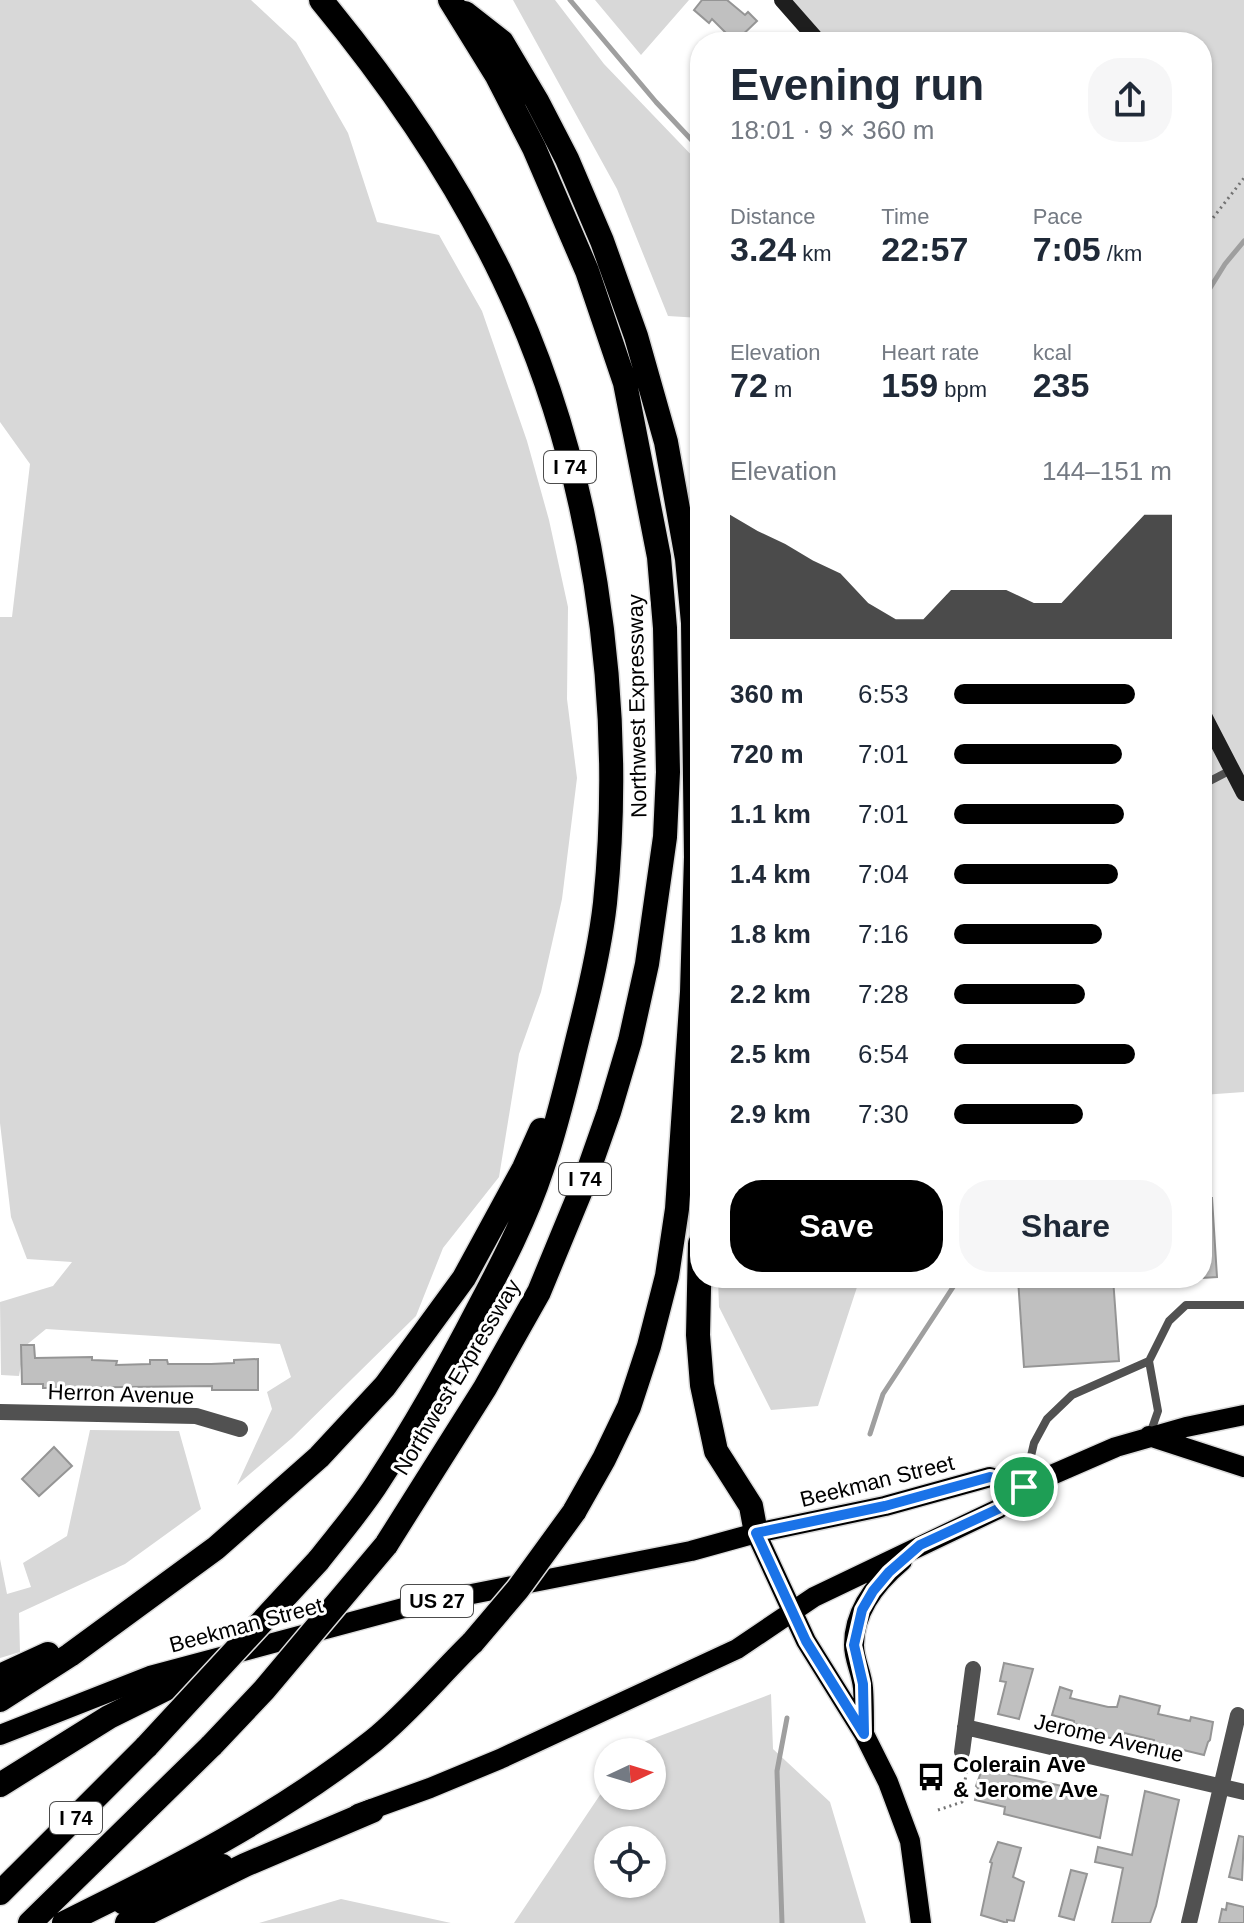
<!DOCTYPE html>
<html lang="en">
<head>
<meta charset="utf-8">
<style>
	body { margin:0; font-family:Arial,sans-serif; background:#f6f6f7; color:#1f2937; height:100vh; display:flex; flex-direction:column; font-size:30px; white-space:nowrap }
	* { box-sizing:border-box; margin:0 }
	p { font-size:26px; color:#747a83 }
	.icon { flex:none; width:44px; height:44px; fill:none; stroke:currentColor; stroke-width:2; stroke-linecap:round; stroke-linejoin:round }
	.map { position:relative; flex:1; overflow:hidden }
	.side { position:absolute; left:690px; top:32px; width:522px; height:1256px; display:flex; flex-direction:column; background:#fff; border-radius:32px; box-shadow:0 2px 6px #0004 }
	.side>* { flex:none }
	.needle { width:52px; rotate:86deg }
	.tools { position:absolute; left:594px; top:1738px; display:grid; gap:16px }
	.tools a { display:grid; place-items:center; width:72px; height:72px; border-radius:50%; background:#fff; box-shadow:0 2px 6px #0004; font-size:40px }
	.pin { position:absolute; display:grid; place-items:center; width:68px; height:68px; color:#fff; margin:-34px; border:4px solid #fff; border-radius:50%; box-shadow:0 2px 8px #0007 }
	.round { display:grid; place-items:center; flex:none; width:84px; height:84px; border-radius:32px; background:#f6f6f7 }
	.headline { display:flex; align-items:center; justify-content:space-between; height:136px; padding:0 40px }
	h1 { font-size:44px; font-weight:700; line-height:60px }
	.stats { display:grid; grid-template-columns:repeat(3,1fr); gap:12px; height:136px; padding:8px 40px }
	.stats div { display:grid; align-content:center }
	.stats b { font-size:34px; font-weight:700 }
	.stats small { font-size:22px; font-weight:400 }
	.stats p { font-size:22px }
	.chart { height:224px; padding:16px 40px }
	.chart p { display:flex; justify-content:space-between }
	.chart svg { width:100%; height:144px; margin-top:8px; fill:#000; opacity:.7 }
	.action { display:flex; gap:16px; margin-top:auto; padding:16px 40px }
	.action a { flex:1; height:92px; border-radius:32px; background:#000; color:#fff; font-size:32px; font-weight:700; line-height:92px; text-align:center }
	.action a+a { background:#f6f6f7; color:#1f2937 }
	ul { padding:0 40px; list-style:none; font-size:26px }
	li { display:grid; grid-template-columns:128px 96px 1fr; align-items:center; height:60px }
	li i { height:20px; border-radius:10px; background:#000 }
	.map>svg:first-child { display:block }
	.green { fill:#d8d8d8; fill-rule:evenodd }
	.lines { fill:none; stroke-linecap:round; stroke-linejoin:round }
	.stream { stroke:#9f9f9f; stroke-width:5 }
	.building { fill:#c0c0c0; stroke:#959595; stroke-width:2 }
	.primary-casing { stroke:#dbdbdb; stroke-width:23 }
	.highway-casing { stroke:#dbdbdb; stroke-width:27 }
	.path { stroke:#737373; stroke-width:3; stroke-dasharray:2 4; stroke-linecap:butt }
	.lane { stroke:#515151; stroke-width:8 }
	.street { stroke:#515151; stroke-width:16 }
	.secondary { stroke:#1e1e1e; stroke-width:16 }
	.primary { stroke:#000; stroke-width:20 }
	.highway { stroke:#000; stroke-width:24 }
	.highway-bridge-casing { stroke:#dbdbdb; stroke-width:27; stroke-linecap:butt }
	.highway-bridge { stroke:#000; stroke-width:24 }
	.route-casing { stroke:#fff; stroke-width:16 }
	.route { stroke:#1a73e8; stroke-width:10 }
	.labels { text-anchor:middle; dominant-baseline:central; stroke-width:6; stroke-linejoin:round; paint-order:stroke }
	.shield { fill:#fff; stroke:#4c4c4c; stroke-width:2 }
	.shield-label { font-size:20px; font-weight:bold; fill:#000 }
	.street-label { font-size:22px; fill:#000; stroke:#fff }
	.poi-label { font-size:22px; font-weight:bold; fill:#000; stroke:#fff; text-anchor:start }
</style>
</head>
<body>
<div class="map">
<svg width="1244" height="1923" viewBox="0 0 1244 1923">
	<rect width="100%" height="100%" fill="#fff"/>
	<path class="green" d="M 0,0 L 251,0 L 296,42 L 348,133 L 377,222 L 439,235 L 482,311 L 527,441 L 549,520 L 568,607 L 567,699 L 577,778 L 562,899 L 541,992 L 519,1054 L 499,1177 L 443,1248 L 416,1316 L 292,1438 L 237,1485 L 272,1409 L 267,1392 L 291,1377 L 280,1344 L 46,1329 L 24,1347 L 19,1376 L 1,1375 L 0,1302 L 53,1286 L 72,1262 L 27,1259 L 11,1217 L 0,1123 L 0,617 L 12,617 L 30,464 L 0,422 Z
		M 513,0 L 555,0 L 604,64 L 700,164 L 700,318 L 668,316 L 617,189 Z
		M 595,0 L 689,0 L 641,55 Z
		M 782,0 L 1244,0 L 1244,1092 L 1202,1095 L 1202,42 L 819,42 Z
		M 718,1278 L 860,1278 L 818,1406 L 771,1410 L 719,1307 Z
		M 90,1430 L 179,1431 L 201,1509 L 125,1564 L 19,1613 L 20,1652 L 0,1658 L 0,1559 L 7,1594 L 31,1587 L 23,1563 L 67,1536 Z
		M 771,1694 L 773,1749 L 830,1802 L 866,1923 L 514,1923 L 608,1783 L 608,1796 L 652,1796 L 652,1752 L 629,1752 L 633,1746 ZM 608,1840 L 652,1840 L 652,1884 L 608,1884 Z
		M 341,1899 L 451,1923 L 259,1923 Z"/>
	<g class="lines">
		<path class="stream" d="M 570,0 L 656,102 L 700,149
			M 1202,301 L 1225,264 L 1244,241
			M 870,1434 L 883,1394 L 959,1278
			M 782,1923 L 777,1771 L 787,1718"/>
	</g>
	<path class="building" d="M 702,0 L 727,0 L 745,15 L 748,12 L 757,21 L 735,42 L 712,19 L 709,23 L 694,10 Z
		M 1202,1198 L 1212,1198 L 1217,1277 L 1202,1278 Z
		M 1113,1278 L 1119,1361 L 1024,1367 L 1018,1279 Z
		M 21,1345 L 34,1345 L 35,1358 L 92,1357 L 92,1360 L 117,1361 L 116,1365 L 150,1364 L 150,1360 L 167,1360 L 168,1364 L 211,1364 L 234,1363 L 234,1360 L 258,1359 L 258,1390 L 212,1390 L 212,1386 L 43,1388 L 43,1384 L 22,1384 Z
		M 54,1447 L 72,1466 L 39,1496 L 22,1479 Z
		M 1004,1663 L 1033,1669 L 1019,1719 L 998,1714 L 1006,1682 L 1000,1681 Z
		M 1060,1687 L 1072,1691 L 1070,1698 L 1108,1707 L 1117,1707 L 1120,1696 L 1160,1706 L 1158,1714 L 1190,1721 L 1191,1717 L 1213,1722 L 1210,1740 L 1208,1742 L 1204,1755 L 1154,1743 L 1154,1740 L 1124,1733 L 1122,1741 L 1102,1736 L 1104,1731 L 1074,1724 L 1074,1721 L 1052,1715 Z
		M 984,1764 L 1007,1770 L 1007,1774 L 1108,1796 L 1100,1838 L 1004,1814 L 1005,1807 L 975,1800 L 978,1788 L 976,1786 Z
		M 1145,1791 L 1179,1800 L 1156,1906 L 1150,1923 L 1112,1923 L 1123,1868 L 1095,1862 L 1098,1847 L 1132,1855 Z
		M 1239,1836 L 1244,1837 L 1242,1880 L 1229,1877 Z
		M 998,1842 L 1021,1848 L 1013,1877 L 1024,1882 L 1014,1921 L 1007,1920 L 1007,1923 L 981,1915 L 992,1863 L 990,1862 Z
		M 1071,1870 L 1087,1874 L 1074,1920 L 1059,1916 Z
		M 1227,1903 L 1244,1907 L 1244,1923 L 1219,1923 L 1222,1909 L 1226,1910 Z"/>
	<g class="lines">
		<defs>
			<path id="primary" d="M 1149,1436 L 1244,1467
				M 756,1533 L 806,1641 L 864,1734 L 888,1782 L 910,1841 L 921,1923
				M 864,1732 C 864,1717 864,1702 863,1688 C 862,1673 854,1660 854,1645 C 854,1610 877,1582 902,1561
				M 0,1735 L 150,1676 L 411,1606 L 691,1551 L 756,1533 L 885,1506 L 990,1477 L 1024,1487
				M 358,1814 L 430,1788 L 500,1759 L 737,1649 L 814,1597 L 998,1509 L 1024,1487 L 1116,1447 L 1186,1427 L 1244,1415
				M 122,1904 L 223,1864"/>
			<path id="highway" d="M 465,13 L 502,42 L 537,101 L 567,159 L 602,241 L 636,336 L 666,442 L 687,559 L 693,623 L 696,857 L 692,992 L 677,1209 L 667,1276 L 649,1346 L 629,1407 L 604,1459 L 574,1512
				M 700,1244 L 698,1335 L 702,1385 L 716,1451 L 751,1506 L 756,1533
				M 386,1545 L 485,1388 L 539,1292 L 584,1183 L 609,1112 L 630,1041 L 647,964 L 665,837 L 668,772 L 665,628 L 659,557 L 625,383 L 587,271 L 534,148 L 497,76 L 450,0
				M 318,1561 C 339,1534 362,1508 380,1479 C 416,1424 448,1367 478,1309 C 502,1264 526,1218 542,1169 C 557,1126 567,1082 578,1037 C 589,994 600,948 605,903 C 626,698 593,465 503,278 C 455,178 392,86 321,0
				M 0,1676 L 48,1654
				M 0,1700 L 70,1655 L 216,1548 L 319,1457 L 385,1386 L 464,1278 L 524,1168 L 541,1130
				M 0,1785 L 109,1717 L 226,1659
				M 0,1893 L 147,1746
				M 30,1923 L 212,1745
				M 64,1923 C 172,1870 278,1816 373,1741 C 407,1714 441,1673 473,1642
				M 127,1923 L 245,1865 L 372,1811"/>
		</defs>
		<use href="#primary" class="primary-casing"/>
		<use href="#highway" class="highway-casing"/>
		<path class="path" d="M 1202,232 L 1244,178
			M 938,1810 L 962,1802 L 967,1767"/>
		<path class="lane" d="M 1202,785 L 1233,769
			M 1149,1361 L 1158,1411 L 1150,1434
			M 1024,1486 L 1034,1443 L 1047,1419 L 1072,1395 L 1149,1361 L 1169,1321 L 1186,1305 L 1244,1305"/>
		<path class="street" d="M 0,1412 L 196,1416 L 240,1429
			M 965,1727 L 1244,1792
			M 962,1752 L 973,1669
			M 1189,1923 L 1238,1715"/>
		<path class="secondary" d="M 782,0 L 819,42
			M 1202,712 L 1244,793"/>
		<use href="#primary" class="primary"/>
		<use href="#highway" class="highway"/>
		<defs>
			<path id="highway-bridge" d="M 473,1642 L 518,1589 L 574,1512
				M 212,1745 L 264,1690 L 386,1545
				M 147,1746 L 318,1561"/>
		</defs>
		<use href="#highway-bridge" class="highway-bridge-casing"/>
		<use href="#highway-bridge" class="highway-bridge"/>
	</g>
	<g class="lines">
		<defs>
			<path id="route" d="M 990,1477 L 1024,1487 L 998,1509 L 920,1545 L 889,1572 L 873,1591 L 862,1610 L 854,1645 L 863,1684 L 864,1734 L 806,1641 L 756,1533 L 885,1506 Z"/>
		</defs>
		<use href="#route" class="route-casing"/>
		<use href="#route" class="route"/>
	</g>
	<defs>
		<symbol id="bus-bare" viewBox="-9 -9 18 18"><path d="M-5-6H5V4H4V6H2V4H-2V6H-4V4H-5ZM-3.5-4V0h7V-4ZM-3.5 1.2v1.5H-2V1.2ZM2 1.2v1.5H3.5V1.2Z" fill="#000" stroke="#fff" stroke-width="2.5" paint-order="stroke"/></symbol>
	</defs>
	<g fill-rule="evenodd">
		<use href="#bus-bare" x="911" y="1757" width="40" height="40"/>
	</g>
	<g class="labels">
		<g class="shield">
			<rect x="544" y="451" width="52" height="32" rx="6"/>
			<rect x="559" y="1163" width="52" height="32" rx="6"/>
			<rect x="401" y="1585" width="72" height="32" rx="6"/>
			<rect x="50" y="1802" width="52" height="32" rx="6"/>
		</g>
		<g class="shield-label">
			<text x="570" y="467">I 74</text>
			<text x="585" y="1179">I 74</text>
			<text x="437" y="1601">US 27</text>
			<text x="76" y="1818">I 74</text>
		</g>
		<g class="street-label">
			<text transform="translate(637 706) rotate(-91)">Northwest Expressway</text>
			<text transform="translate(457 1377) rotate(-59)">Northwest Expressway</text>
			<text transform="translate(121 1394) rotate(2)">Herron Avenue</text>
			<text transform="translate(877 1481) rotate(-14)">Beekman Street</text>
			<text transform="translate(246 1625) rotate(-15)">Beekman Street</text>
			<text transform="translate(1109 1738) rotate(13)">Jerome Avenue</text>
		</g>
		<g class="poi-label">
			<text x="953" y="1764">Colerain Ave<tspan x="953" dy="25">&amp; Jerome Ave</tspan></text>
		</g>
	</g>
</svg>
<div class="tools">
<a><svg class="needle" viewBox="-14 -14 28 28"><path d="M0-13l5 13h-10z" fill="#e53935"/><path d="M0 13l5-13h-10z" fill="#747a83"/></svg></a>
<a><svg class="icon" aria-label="locate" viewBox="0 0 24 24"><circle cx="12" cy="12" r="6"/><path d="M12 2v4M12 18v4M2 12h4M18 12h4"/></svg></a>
</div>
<div class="pin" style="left:1024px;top:1487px;background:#1e9e55"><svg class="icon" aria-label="arrive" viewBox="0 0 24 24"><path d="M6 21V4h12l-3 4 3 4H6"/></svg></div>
<section class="side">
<div class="headline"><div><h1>Evening run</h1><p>18:01 · 9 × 360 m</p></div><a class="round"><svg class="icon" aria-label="share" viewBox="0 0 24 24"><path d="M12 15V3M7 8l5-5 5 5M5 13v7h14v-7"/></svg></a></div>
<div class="stats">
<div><p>Distance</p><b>3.24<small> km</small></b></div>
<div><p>Time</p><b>22:57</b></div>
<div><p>Pace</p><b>7:05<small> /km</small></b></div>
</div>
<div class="stats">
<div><p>Elevation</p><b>72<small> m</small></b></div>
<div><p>Heart rate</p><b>159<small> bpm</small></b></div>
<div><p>kcal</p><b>235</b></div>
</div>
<div class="chart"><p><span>Elevation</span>144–151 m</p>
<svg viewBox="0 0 160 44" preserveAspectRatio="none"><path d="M0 44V6L10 11L20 15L30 20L40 24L50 33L60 38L70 38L80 29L90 29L100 29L110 33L120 33L130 24L140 15L150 6L160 6V44z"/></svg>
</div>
<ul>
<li><b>360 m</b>6:53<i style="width:83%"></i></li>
<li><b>720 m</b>7:01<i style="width:77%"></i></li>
<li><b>1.1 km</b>7:01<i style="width:78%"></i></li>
<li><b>1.4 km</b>7:04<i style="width:75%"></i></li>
<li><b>1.8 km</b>7:16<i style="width:68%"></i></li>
<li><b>2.2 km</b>7:28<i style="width:60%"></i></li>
<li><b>2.5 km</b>6:54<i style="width:83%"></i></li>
<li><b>2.9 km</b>7:30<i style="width:59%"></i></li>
</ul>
<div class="action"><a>Save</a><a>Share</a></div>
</section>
</div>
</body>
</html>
